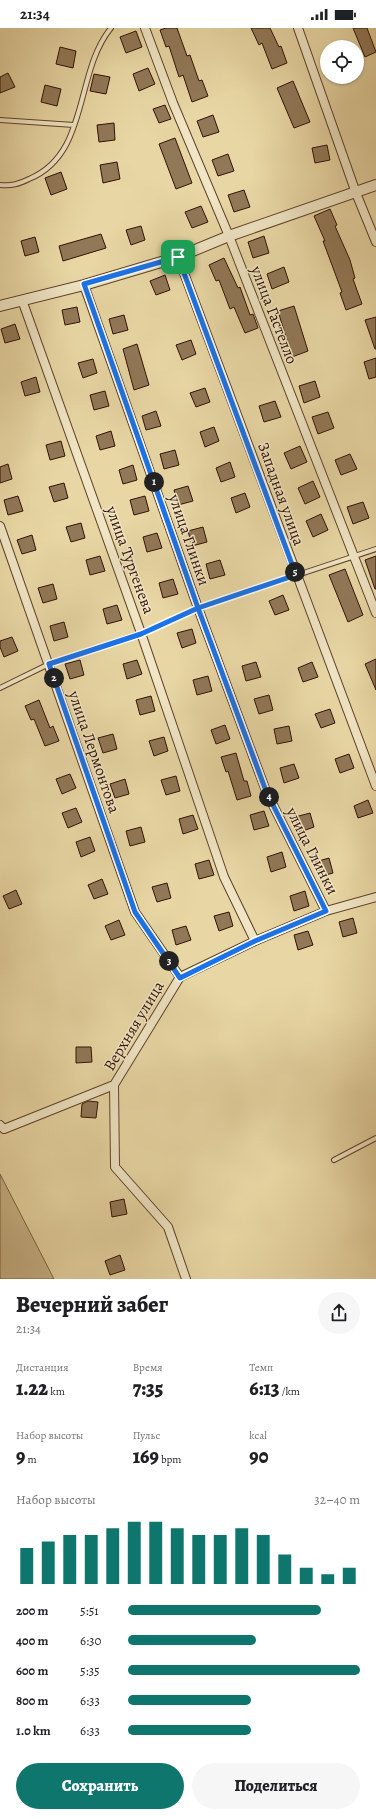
<!DOCTYPE html>
<html lang="ru">
<head>
<meta charset="utf-8">
<style>
	body { margin:0; font-family:Alegreya,serif; background:#f6f6f6; color:#202124; height:100vh; display:flex; flex-direction:column; font-size:15px; white-space:nowrap }
	* { box-sizing:border-box; margin:0 }
	p { font-size:13px; color:#757577 }
	.icon { flex:none; width:22px; height:22px; fill:none; stroke:currentColor; stroke-width:2; stroke-linecap:round; stroke-linejoin:round }
	.map { position:relative; height:1251px; overflow:hidden }
	.details { display:flex; flex-direction:column; background:#fff; flex:1 }
	.details>* { flex:none }
	.tools { position:absolute; left:320px; top:12px; display:grid; gap:8px }
	.tools a { display:grid; place-items:center; width:44px; height:44px; border-radius:50%; background:#fff; box-shadow:0 1px 3px #0004; font-size:20px }
	.pin { position:absolute; display:grid; place-items:center; width:34px; height:34px; color:#fff; margin:-17px; border-radius:8px; box-shadow:0 2px 6px #0006 }
	.km { position:absolute; width:20px; height:20px; margin:-10px; border-radius:50%; background:#222; color:#fff; font-size:11px; line-height:20px; text-align:center }
	.round { display:grid; place-items:center; flex:none; width:42px; height:42px; border-radius:21px; background:#f6f6f6 }
	.headline { display:flex; align-items:center; justify-content:space-between; height:68px; padding:0 16px }
	h1 { font-size:22px; font-weight:800; line-height:30px }
	.stats { display:grid; grid-template-columns:repeat(3,1fr); gap:6px; height:68px; padding:4px 16px }
	.stats div { display:grid; align-content:center }
	.stats b { font-size:20px; font-weight:800 }
	.stats small { font-size:11px; font-weight:400 }
	.stats p { font-size:11px }
	.chart { height:112px; padding:8px 16px }
	.chart p { display:flex; justify-content:space-between }
	.chart svg { width:100%; height:72px; margin-top:4px; stroke:#0f766e; stroke-width:6 }
	.button { display:flex; gap:8px; margin-top:auto; padding:8px 16px }
	.button a { flex:1; height:46px; border-radius:24px; background:#0f766e; color:#fff; font-size:16px; font-weight:800; line-height:46px; text-align:center }
	.button a+a { background:#f6f6f6; color:#202124 }
	ul { padding:0 16px; list-style:none; font-size:13px }
	li { display:grid; grid-template-columns:64px 48px 1fr; align-items:center; height:30px }
	li i { height:10px; border-radius:5px; background:#0f766e }
	.status { display:flex; justify-content:space-between; align-items:center; height:28px; padding:0 20px; background:#fff; direction:ltr }
	.status svg { height:11px; fill:currentColor }
	.map>svg:first-child { display:block }
	.green { fill:#c9b589; stroke:#7e6346 }
	.building { fill:#917857; stroke:#321104 }
	.lines { fill:none; stroke-linecap:round; stroke-linejoin:round }
	.service-casing { stroke:#60422c; stroke-width:6 }
	.minor-casing { stroke:#60422c; stroke-width:10 }
	.tertiary-casing { stroke:#60422c; stroke-width:12 }
	.service { stroke:#f0e5c4; stroke-width:4 }
	.minor { stroke:#f0e5c4; stroke-width:8 }
	.tertiary { stroke:#f0e5c4; stroke-width:10 }
	.route-casing { stroke:#fff; stroke-width:8 }
	.route { stroke:#1a73e8; stroke-width:5 }
	.labels { text-anchor:middle; dominant-baseline:central; stroke-width:3; stroke-linejoin:round; paint-order:stroke }
	.street-label { font-size:16px; fill:#321104; stroke:#f0e5c4 }
</style>
</head>
<body>
<div class="status"><b>21:34</b><svg viewBox="0 0 49 12"><path d="M0 12V9h3v3zM5 12V6h3v6zM10 12V3h3v9zM15 12V0h3v12zM26 1h20v11H26zM47 4h2v5h-2z"/></svg></div>
<div class="map">
<svg width="376" height="1251" viewBox="0 0 376 1251">
	<rect width="100%" height="100%" fill="#e8d7a4"/>
	<filter id="stains"><feTurbulence type="fractalNoise" baseFrequency=".005" numOctaves="4"/><feColorMatrix values="0 0 0 0 .2 0 0 0 0 .09 0 0 0 0 .02 0 0 0 .5 -.17"/></filter>
	<radialGradient id="worn" r=".72"><stop offset=".6" stop-color="#630" stop-opacity="0"/><stop offset="1" stop-color="#630" stop-opacity=".3"/></radialGradient>
	<path class="green" d="M 0,1146 L 54,1251 L 0,1251 Z"/>
	<path class="building" d="M 166,0 L 177,0 L 187,28 L 190,27 L 199,53 L 202,52 L 208,68 L 192,74 L 183,47 L 179,49 L 169,18 L 166,19 L 160,2 Z
		M 251,0 L 270,0 L 279,19 L 281,18 L 287,35 L 272,41 L 262,15 L 259,17 Z
		M 353,0 L 367,0 L 376,24 L 365,29 Z
		M 136,3 L 142,19 L 126,25 L 120,9 Z
		M 60,19 L 76,23 L 73,40 L 56,36 Z
		M 148,40 L 155,56 L 139,63 L 133,46 Z
		M 8,45 L 15,59 L 0,65 L 0,49 Z
		M 94,46 L 110,49 L 106,66 L 90,63 Z
		M 293,53 L 310,94 L 294,100 L 277,60 Z
		M 45,57 L 61,61 L 57,78 L 41,74 Z
		M 165,77 L 171,91 L 159,95 L 153,81 Z
		M 213,87 L 219,104 L 203,109 L 197,93 Z
		M 114,95 L 115,112 L 99,114 L 97,97 Z
		M 175,110 L 192,155 L 176,161 L 159,116 Z
		M 327,117 L 330,132 L 315,135 L 312,120 Z
		M 228,126 L 234,143 L 218,148 L 212,132 Z
		M 117,134 L 120,151 L 103,155 L 100,137 Z
		M 61,144 L 67,161 L 51,167 L 45,150 Z
		M 244,162 L 250,179 L 234,184 L 228,167 Z
		M 201,178 L 208,194 L 192,200 L 185,184 Z
		M 330,181 L 337,197 L 335,198 L 350,232 L 355,250 L 353,251 L 362,276 L 346,282 L 340,265 L 342,264 L 323,213 L 325,213 L 314,188 Z
		M 141,198 L 145,212 L 131,217 L 126,202 Z
		M 101,206 L 106,220 L 63,233 L 59,218 Z
		M 264,208 L 269,225 L 253,230 L 248,214 Z
		M 35,209 L 39,224 L 25,228 L 21,213 Z
		M 224,230 L 238,260 L 240,259 L 250,287 L 253,286 L 258,300 L 245,305 L 234,279 L 230,281 L 219,252 L 216,253 L 209,237 Z
		M 284,239 L 289,254 L 272,261 L 267,246 Z
		M 165,247 L 170,262 L 156,267 L 150,253 Z
		M 294,278 L 308,323 L 292,329 L 278,283 Z
		M 77,279 L 80,294 L 65,297 L 62,282 Z
		M 124,287 L 128,302 L 113,306 L 109,291 Z
		M 376,289 L 376,321 L 375,321 L 365,292 Z
		M 15,296 L 20,311 L 5,315 L 1,301 Z
		M 191,312 L 196,326 L 182,332 L 176,317 Z
		M 137,316 L 149,357 L 134,362 L 123,321 Z
		M 376,330 L 376,349 L 369,351 L 364,334 Z
		M 93,331 L 97,345 L 83,350 L 78,335 Z
		M 36,349 L 40,364 L 25,368 L 21,354 Z
		M 315,353 L 320,369 L 304,375 L 299,358 Z
		M 205,360 L 210,374 L 196,379 L 190,365 Z
		M 105,363 L 109,378 L 94,382 L 90,367 Z
		M 275,373 L 281,389 L 264,394 L 259,378 Z
		M 156,383 L 161,398 L 146,402 L 142,388 Z
		M 328,384 L 334,400 L 318,406 L 312,389 Z
		M 214,399 L 219,413 L 205,419 L 200,404 Z
		M 111,403 L 115,418 L 100,422 L 96,408 Z
		M 61,413 L 65,428 L 50,432 L 46,417 Z
		M 300,418 L 307,434 L 291,441 L 284,425 Z
		M 175,422 L 179,437 L 164,441 L 160,426 Z
		M 350,426 L 357,441 L 341,447 L 335,432 Z
		M 230,434 L 235,449 L 221,454 L 216,440 Z
		M 8,436 L 12,451 L 0,455 L 0,439 Z
		M 133,437 L 137,452 L 123,456 L 119,442 Z
		M 313,453 L 320,469 L 305,476 L 298,460 Z
		M 64,455 L 68,470 L 54,474 L 49,459 Z
		M 188,458 L 193,473 L 178,477 L 174,462 Z
		M 245,465 L 250,479 L 236,485 L 231,470 Z
		M 18,468 L 23,483 L 8,487 L 4,472 Z
		M 145,468 L 149,483 L 134,487 L 130,472 Z
		M 363,474 L 369,490 L 353,496 L 347,479 Z
		M 321,486 L 328,502 L 313,509 L 306,493 Z
		M 81,495 L 85,510 L 71,514 L 66,499 Z
		M 203,499 L 207,514 L 192,518 L 188,503 Z
		M 157,505 L 162,520 L 147,524 L 143,509 Z
		M 32,507 L 36,522 L 22,526 L 17,512 Z
		M 100,528 L 105,543 L 90,547 L 86,532 Z
		M 376,528 L 376,561 L 375,561 L 365,532 Z
		M 220,532 L 225,547 L 210,551 L 206,536 Z
		M 345,541 L 363,587 L 348,594 L 329,547 Z
		M 173,551 L 178,566 L 163,570 L 159,555 Z
		M 53,556 L 57,571 L 43,575 L 38,560 Z
		M 283,567 L 289,582 L 275,587 L 269,573 Z
		M 117,577 L 122,592 L 107,596 L 103,581 Z
		M 64,594 L 68,609 L 54,613 L 50,598 Z
		M 192,601 L 196,615 L 182,620 L 177,605 Z
		M 12,609 L 18,623 L 4,629 L 0,619 L 0,613 Z
		M 376,631 L 376,662 L 365,636 Z
		M 80,632 L 84,647 L 70,651 L 65,636 Z
		M 137,632 L 142,646 L 127,651 L 123,636 Z
		M 256,634 L 261,649 L 246,653 L 242,638 Z
		M 312,634 L 318,649 L 303,654 L 298,640 Z
		M 208,648 L 212,663 L 197,667 L 193,652 Z
		M 269,667 L 273,682 L 259,686 L 254,671 Z
		M 151,668 L 155,683 L 140,687 L 136,672 Z
		M 39,672 L 50,700 L 53,698 L 59,713 L 45,718 L 34,691 L 31,692 L 25,678 Z
		M 330,681 L 335,695 L 321,700 L 315,686 Z
		M 225,697 L 230,711 L 216,716 L 211,702 Z
		M 289,698 L 292,713 L 277,716 L 274,701 Z
		M 113,706 L 117,721 L 103,725 L 98,710 Z
		M 164,709 L 168,723 L 154,728 L 149,713 Z
		M 236,725 L 244,753 L 247,753 L 251,768 L 237,772 L 228,743 L 226,744 L 221,729 Z
		M 349,726 L 354,740 L 340,745 L 335,731 Z
		M 294,736 L 299,750 L 284,755 L 280,740 Z
		M 70,746 L 76,760 L 62,766 L 56,751 Z
		M 176,748 L 180,763 L 166,767 L 161,752 Z
		M 125,751 L 129,766 L 115,770 L 110,756 Z
		M 368,772 L 373,785 L 358,790 L 354,778 Z
		M 76,780 L 82,794 L 68,800 L 62,785 Z
		M 264,783 L 269,798 L 254,802 L 250,787 Z
		M 310,785 L 314,799 L 300,804 L 295,789 Z
		M 193,787 L 198,801 L 183,806 L 179,791 Z
		M 141,799 L 145,814 L 130,818 L 126,803 Z
		M 90,809 L 95,823 L 81,829 L 76,814 Z
		M 282,824 L 286,839 L 271,844 L 267,829 Z
		M 329,830 L 333,845 L 319,849 L 315,834 Z
		M 209,832 L 214,847 L 199,851 L 195,836 Z
		M 102,851 L 108,866 L 94,871 L 88,857 Z
		M 167,855 L 171,870 L 157,874 L 152,859 Z
		M 16,862 L 22,876 L 9,881 L 3,868 Z
		M 305,863 L 309,878 L 294,883 L 290,868 Z
		M 229,884 L 233,898 L 219,903 L 214,888 Z
		M 353,890 L 357,905 L 343,909 L 339,894 Z
		M 119,892 L 125,907 L 111,912 L 105,898 Z
		M 186,898 L 191,912 L 176,917 L 172,902 Z
		M 308,903 L 313,917 L 298,922 L 294,907 Z
		M 76,1019 L 91,1019 L 92,1034 L 76,1035 Z
		M 88,1073 L 98,1074 L 96,1090 L 81,1089 L 82,1076 Z
		M 124,1171 L 127,1186 L 112,1189 L 110,1174 Z
		M 120,1227 L 125,1242 L 110,1247 L 105,1233 Z"/>
	<g class="lines">
		<defs>
			<path id="service" d="M 0,92 L 74,97
				M 0,157 C 12,158 19,156 29,151 C 90,126 74,45 111,0
				M 0,660 L 49,636 L 141,605 L 198,580 L 376,521
				M 334,1132 L 376,1110"/>
			<path id="minor" d="M 145,0 L 173,75 L 229,208 L 376,585
				M 298,0 L 356,165 L 376,214
				M 178,229 L 376,758
				M 84,257 L 198,580 L 266,763 L 326,883
				M 22,272 L 141,605 L 224,849 L 255,913
				M 0,498 L 135,884 L 180,949
				M 0,1097 L 4,1101 L 114,1057
				M 186,1251 L 168,1199 L 115,1139 L 114,1057 L 180,949 L 255,913 L 326,883 L 376,869"/>
			<path id="tertiary" d="M 0,278 L 84,257 L 178,229 L 229,208 L 376,157"/>
		</defs>
		<use href="#service" class="service-casing"/>
		<use href="#minor" class="minor-casing"/>
		<use href="#tertiary" class="tertiary-casing"/>
		<use href="#service" class="service"/>
		<use href="#minor" class="minor"/>
		<use href="#tertiary" class="tertiary"/>
	</g>
	<g class="lines">
		<defs>
			<path id="route" d="M 178,229 L 84,256 L 198,580 L 141,606 L 49,636 L 135,884 L 180,950 L 255,913 L 326,883 L 266,763 L 198,580 L 296,547 L 178,229"/>
		</defs>
		<use href="#route" class="route-casing"/>
		<use href="#route" class="route"/>
	</g>
	<g class="labels">
		<g class="street-label">
			<text transform="translate(274 287) rotate(69)">улица Гастелло</text>
			<text transform="translate(281 466) rotate(70)">Западная улица</text>
			<text transform="translate(189 512) rotate(71)">улица Глинки</text>
			<text transform="translate(130 532) rotate(70)">улица Тургенева</text>
			<text transform="translate(94 724) rotate(71)">улица Лермонтова</text>
			<text transform="translate(312 823) rotate(63)">улица Глинки</text>
			<text transform="translate(134 998) rotate(-59)">Верхняя улица</text>
		</g>
	</g>
	<rect width="100%" height="100%" filter="url(#stains)"/>
	<rect width="100%" height="100%" fill="url(#worn)"/>
</svg>
<div class="tools">
<a><svg class="icon" aria-label="locate" viewBox="0 0 24 24"><circle cx="12" cy="12" r="6"/><path d="M12 2v4M12 18v4M2 12h4M18 12h4"/></svg></a>
</div>
<div class="pin" style="left:178px;top:229px;background:#1e9e55"><svg class="icon" aria-label="arrive" viewBox="0 0 24 24"><path d="M6 21V4h12l-3 4 3 4H6"/></svg></div>
<b class="km" style="left:154px;top:454px">1</b>
<b class="km" style="left:54px;top:650px">2</b>
<b class="km" style="left:169px;top:933px">3</b>
<b class="km" style="left:269px;top:769px">4</b>
<b class="km" style="left:295px;top:544px">5</b>
</div>
<section class="details">
<div class="headline"><div><h1>Вечерний забег</h1><p>21:34</p></div><a class="round"><svg class="icon" aria-label="share" viewBox="0 0 24 24"><path d="M12 15V3M7 8l5-5 5 5M5 13v7h14v-7"/></svg></a></div>
<div class="stats">
<div><p>Дистанция</p><b>1.22<small> km</small></b></div>
<div><p>Время</p><b>7:35</b></div>
<div><p>Темп</p><b>6:13<small> /km</small></b></div>
</div>
<div class="stats">
<div><p>Набор высоты</p><b>9<small> m</small></b></div>
<div><p>Пульс</p><b>169<small> bpm</small></b></div>
<div><p>kcal</p><b>90</b></div>
</div>
<div class="chart"><p><span>Набор высоты</span>32–40 m</p>
<svg viewBox="0 0 160 44" preserveAspectRatio="none"><path d="M5 44V22M15 44V18M25 44V14M35 44V14M45 44V10M55 44V6M65 44V6M75 44V10M85 44V14M95 44V14M105 44V10M115 44V14M125 44V26M135 44V34M145 44V38M155 44V34"/></svg>
</div>
<ul>
<li><b>200 m</b>5:51<i style="width:83%"></i></li>
<li><b>400 m</b>6:30<i style="width:55%"></i></li>
<li><b>600 m</b>5:35<i style="width:100%"></i></li>
<li><b>800 m</b>6:33<i style="width:53%"></i></li>
<li><b>1.0 km</b>6:33<i style="width:53%"></i></li>
</ul>
<div class="button"><a>Сохранить</a><a>Поделиться</a></div>
</section>
</body>
</html>
